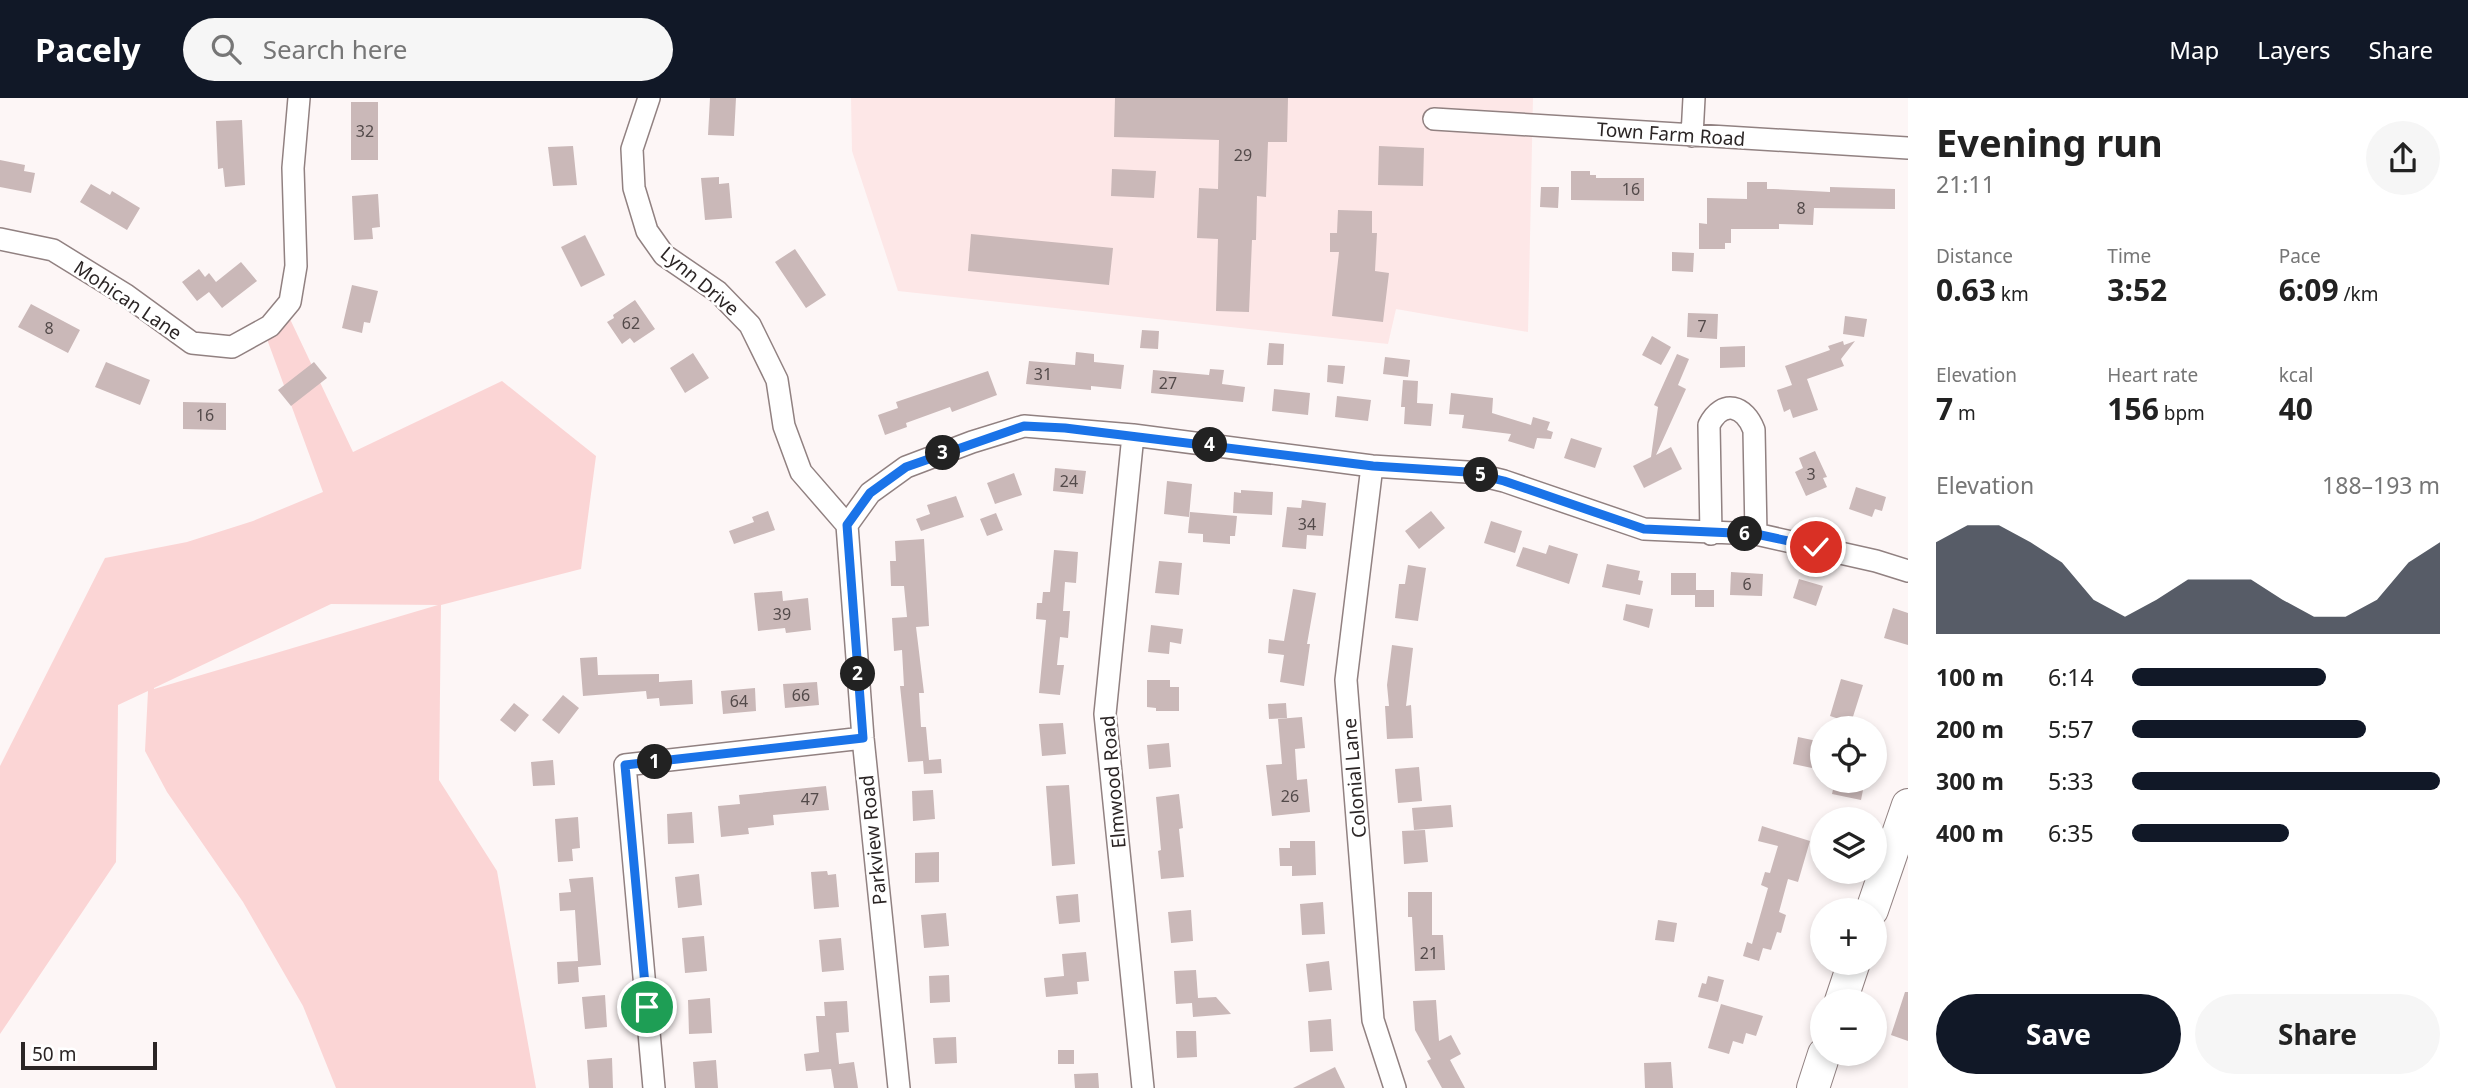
<!DOCTYPE html>
<html lang="en">
<head>
<meta charset="utf-8">
<style>
	body { margin:0; font-family:"Noto Sans",sans-serif; background:#f6f6f6; color:#222; height:100vh; display:flex; flex-direction:column; font-size:26px; white-space:nowrap }
	* { box-sizing:border-box; margin:0 }
	p { font-size:23px; color:#767676 }
	.icon { flex:none; width:38px; height:38px; fill:none; stroke:currentColor; stroke-width:2; stroke-linecap:round; stroke-linejoin:round }
	.map { position:relative; flex:1; overflow:hidden }
	.sheet { display:flex; flex-direction:column; background:#fff; width:560px }
	.sheet>* { flex:none }
	.controls { position:absolute; left:1810px; top:618px; display:grid; gap:14px }
	.controls a { display:grid; place-items:center; width:77px; height:77px; border-radius:50%; background:#fff; box-shadow:0 4px 10px #0003; font-size:35px }
	.scale { position:absolute; left:21px; bottom:18px; width:136px; box-sizing:border-box; padding-left:7px; border:4px solid #2b2525; border-top:0; font-size:19px; line-height:24px; white-space:nowrap; color:#2b2525; -webkit-text-stroke:5px #fff; paint-order:stroke }
	.pin { position:absolute; display:grid; place-items:center; width:60px; height:60px; color:#fff; margin:-30px; border:4px solid #fff; border-radius:50%; box-shadow:0 2px 7px #0007 }
	.km { position:absolute; width:35px; height:35px; margin:-18px; border-radius:50%; background:#222; color:#fff; font-size:19px; line-height:35px; text-align:center }
	.round { display:grid; place-items:center; flex:none; width:74px; height:74px; border-radius:37px; background:#f6f6f6 }
	.head { display:flex; align-items:center; justify-content:space-between; height:119px; padding:0 28px }
	h1 { font-size:38px; font-weight:700; line-height:52px }
	.stats { display:grid; grid-template-columns:repeat(3,1fr); gap:10px; height:119px; padding:7px 28px }
	.stats div { display:grid; align-content:center }
	.stats b { font-size:30px; font-weight:700 }
	.stats small { font-size:19px; font-weight:400 }
	.stats p { font-size:19px }
	.chart { height:196px; padding:14px 28px }
	.chart p { display:flex; justify-content:space-between }
	.chart svg { width:100%; height:126px; margin-top:7px; fill:#111827; opacity:.7 }
	.action { display:flex; gap:14px; margin-top:auto; padding:14px 28px }
	.action a { flex:1; height:80px; border-radius:42px; background:#111827; color:#fff; font-size:28px; font-weight:700; line-height:80px; text-align:center }
	.action a+a { background:#f6f6f6; color:#222 }
	ul { padding:0 28px; list-style:none; font-size:23px }
	li { display:grid; grid-template-columns:112px 84px 1fr; align-items:center; height:52px }
	li i { height:18px; border-radius:9px; background:#111827 }
	header { display:flex; align-items:center; gap:42px; box-sizing:border-box; height:98px; padding:0 35px; background:#111827; color:#fff }
	header strong { font-size:33px }
	nav { display:flex; gap:38px; margin-inline-start:auto; font-size:24px }
	.search { width:490px; height:63px; background:#f6f6f6; display:flex; align-items:center; gap:18px; box-sizing:border-box; padding:0 24px; border-radius:38px; color:#767676; font-size:26px }
	main { display:flex; flex:1; min-height:0 }
	.map>svg:first-child { display:block }
	.built { fill:#fde7e7 }
	.green { fill:#fbd5d5; fill-rule:evenodd }
	.building { fill:#cab8b8 }
	.lines { fill:none; stroke-linecap:round; stroke-linejoin:round }
	.minor-casing { stroke:#918181; stroke-width:24 }
	.secondary-casing { stroke:#918181; stroke-width:34 }
	.minor { stroke:#fff; stroke-width:21 }
	.secondary { stroke:#fff; stroke-width:32 }
	.route-casing { stroke:#fff; stroke-width:14 }
	.route { stroke:#1a73e8; stroke-width:9 }
	.labels { text-anchor:middle; dominant-baseline:central; stroke-width:5; stroke-linejoin:round; paint-order:stroke }
	.number-label { font-size:16px; fill:#534a4a }
	.street-label { font-size:19px; fill:#2b2525; stroke:#fff }
</style>
</head>
<body>
<header>
<strong>Pacely</strong>
<div class="search"><svg class="icon" aria-label="search" viewBox="0 0 24 24"><circle cx="10" cy="10" r="6"/><path d="M15 15l6 6"/></svg>Search here</div>
<nav><a>Map</a><a>Layers</a><a>Share</a></nav>
</header>
<main>
<div class="map">
<svg width="1908" height="990" viewBox="0 0 1908 990">
	<rect width="100%" height="100%" fill="#fdf6f6"/>
	<path class="built" d="M 851,0 L 1533,0 L 1528,234 L 1396,211 L 1388,246 L 898,193 L 852,53 Z"/>
	<path class="green" d="M 281,202 L 353,354 L 502,283 L 596,358 L 581,471 L 441,507 L 439,682 L 497,773 L 536,990 L 336,990 L 303,908 L 243,804 L 167,694 L 145,653 L 148,593 L 118,607 L 116,764 L 0,936 L 0,668 L 105,460 L 187,444 L 253,423 L 323,394 L 260,222 ZM 331,506 L 438,507 L 154,591 L 154,590 Z"/>
	<path class="building" d="M 710,0 L 736,0 L 734,38 L 708,37 Z
		M 1115,0 L 1288,0 L 1287,44 L 1268,44 L 1266,99 L 1257,98 L 1256,142 L 1252,142 L 1249,214 L 1216,213 L 1218,141 L 1197,140 L 1199,90 L 1218,91 L 1219,42 L 1114,39 Z
		M 351,4 L 378,4 L 378,62 L 351,62 Z
		M 242,22 L 245,87 L 225,89 L 223,70 L 218,71 L 216,23 Z
		M 573,48 L 577,87 L 553,88 L 548,49 Z
		M 1379,48 L 1424,50 L 1423,88 L 1378,87 Z
		M 0,62 L 25,67 L 24,73 L 35,75 L 31,95 L 0,89 Z
		M 1112,71 L 1156,73 L 1154,100 L 1111,98 Z
		M 1571,73 L 1590,73 L 1590,77 L 1596,77 L 1596,80 L 1644,80 L 1644,103 L 1571,102 Z
		M 719,79 L 719,86 L 729,85 L 732,120 L 705,122 L 701,80 Z
		M 1747,84 L 1767,84 L 1767,91 L 1773,91 L 1830,94 L 1830,89 L 1895,91 L 1895,111 L 1814,110 L 1813,127 L 1779,126 L 1779,131 L 1731,131 L 1731,145 L 1725,145 L 1725,151 L 1699,151 L 1699,125 L 1707,126 L 1707,100 L 1747,101 Z
		M 91,86 L 110,97 L 112,93 L 140,110 L 127,132 L 80,104 Z
		M 1541,89 L 1559,89 L 1558,110 L 1540,109 Z
		M 378,96 L 380,129 L 372,130 L 373,141 L 354,142 L 352,98 Z
		M 1338,112 L 1372,113 L 1372,135 L 1377,135 L 1375,173 L 1389,175 L 1383,224 L 1332,218 L 1339,154 L 1330,154 L 1330,135 L 1337,135 Z
		M 971,136 L 1113,150 L 1109,187 L 968,173 Z
		M 585,137 L 605,177 L 581,189 L 561,149 Z
		M 795,151 L 826,197 L 806,210 L 775,164 Z
		M 1672,154 L 1694,155 L 1693,174 L 1672,173 Z
		M 241,164 L 257,183 L 222,210 L 209,194 L 197,203 L 182,184 L 199,171 L 205,179 L 209,175 L 216,184 Z
		M 352,187 L 378,193 L 370,225 L 364,224 L 362,235 L 342,230 Z
		M 635,202 L 655,231 L 634,245 L 630,240 L 622,246 L 607,224 L 614,220 L 613,217 Z
		M 31,206 L 80,232 L 68,255 L 18,229 Z
		M 1688,215 L 1718,216 L 1717,241 L 1687,239 Z
		M 1845,218 L 1867,221 L 1864,239 L 1843,236 Z
		M 1142,232 L 1159,233 L 1158,251 L 1140,250 Z
		M 1652,238 L 1671,249 L 1661,267 L 1642,257 Z
		M 1843,243 L 1844,247 L 1855,243 L 1841,261 L 1844,268 L 1807,281 L 1818,312 L 1793,320 L 1790,311 L 1784,314 L 1777,292 L 1792,287 L 1785,268 L 1830,252 L 1828,248 Z
		M 1269,245 L 1284,246 L 1283,267 L 1267,267 Z
		M 1745,248 L 1745,269 L 1720,270 L 1720,249 Z
		M 1076,254 L 1094,256 L 1094,264 L 1124,267 L 1121,291 L 1091,288 L 1091,292 L 1026,286 L 1029,263 L 1075,267 Z
		M 693,255 L 709,280 L 685,295 L 670,270 Z
		M 1677,256 L 1689,261 L 1678,287 L 1686,291 L 1656,357 L 1671,349 L 1682,371 L 1644,390 L 1633,368 L 1651,359 L 1658,309 L 1654,307 Z
		M 1385,259 L 1410,262 L 1408,279 L 1383,276 Z
		M 106,264 L 150,282 L 140,307 L 95,289 Z
		M 314,264 L 327,280 L 291,308 L 278,292 Z
		M 1328,267 L 1345,268 L 1343,286 L 1327,284 Z
		M 1210,271 L 1224,272 L 1222,286 L 1245,289 L 1243,304 L 1151,295 L 1153,272 L 1209,277 Z
		M 988,273 L 997,297 L 952,314 L 950,309 L 906,325 L 907,329 L 885,337 L 878,317 L 898,310 L 896,304 Z
		M 1403,282 L 1418,283 L 1417,305 L 1433,306 L 1431,328 L 1404,326 L 1405,309 L 1401,309 Z
		M 1274,291 L 1310,295 L 1308,317 L 1272,313 Z
		M 1451,295 L 1493,300 L 1492,315 L 1531,327 L 1533,319 L 1550,324 L 1547,332 L 1553,334 L 1551,341 L 1537,340 L 1534,351 L 1508,343 L 1511,336 L 1462,330 L 1464,317 L 1449,316 Z
		M 1337,298 L 1371,302 L 1368,323 L 1335,319 Z
		M 183,304 L 226,305 L 226,332 L 183,331 Z
		M 1571,340 L 1602,350 L 1595,370 L 1564,360 Z
		M 1815,353 L 1827,379 L 1823,380 L 1827,389 L 1806,398 L 1795,374 L 1803,370 L 1799,360 Z
		M 1055,370 L 1086,373 L 1083,396 L 1053,393 Z
		M 1014,375 L 1022,397 L 995,406 L 987,385 Z
		M 1167,383 L 1192,386 L 1189,419 L 1164,416 Z
		M 1856,389 L 1886,399 L 1882,413 L 1875,411 L 1872,419 L 1849,411 Z
		M 1241,392 L 1273,394 L 1272,417 L 1233,415 L 1234,394 L 1241,395 Z
		M 956,398 L 964,419 L 921,433 L 916,421 L 930,416 L 927,407 Z
		M 1302,402 L 1326,405 L 1323,438 L 1307,437 L 1306,451 L 1282,449 L 1287,409 L 1301,410 Z
		M 768,413 L 775,432 L 734,446 L 729,433 L 754,424 L 752,419 Z
		M 1431,413 L 1445,430 L 1419,451 L 1405,433 Z
		M 1190,414 L 1237,418 L 1235,438 L 1230,438 L 1230,446 L 1203,444 L 1203,436 L 1188,435 Z
		M 996,415 L 1003,432 L 987,438 L 980,421 Z
		M 1491,423 L 1522,433 L 1515,455 L 1484,445 Z
		M 924,441 L 929,528 L 916,529 L 924,595 L 919,595 L 921,629 L 926,629 L 929,662 L 941,661 L 942,675 L 924,676 L 923,663 L 908,664 L 900,588 L 904,588 L 902,552 L 894,553 L 892,520 L 907,519 L 904,488 L 891,488 L 890,463 L 896,463 L 895,443 Z
		M 1549,447 L 1578,456 L 1569,486 L 1516,468 L 1523,449 L 1546,456 Z
		M 1054,452 L 1078,454 L 1076,485 L 1065,484 L 1063,513 L 1070,513 L 1068,540 L 1060,539 L 1057,567 L 1064,567 L 1060,597 L 1039,595 L 1046,522 L 1036,521 L 1037,505 L 1042,505 L 1043,494 L 1050,494 Z
		M 1159,463 L 1182,465 L 1179,497 L 1155,495 Z
		M 1607,466 L 1640,473 L 1638,482 L 1643,483 L 1640,497 L 1602,489 Z
		M 1408,467 L 1426,470 L 1418,523 L 1395,520 L 1399,486 L 1405,486 Z
		M 1731,474 L 1763,476 L 1762,498 L 1730,497 Z
		M 1671,475 L 1696,475 L 1696,492 L 1714,492 L 1714,509 L 1695,509 L 1695,497 L 1671,497 Z
		M 1799,481 L 1823,488 L 1816,508 L 1793,500 Z
		M 1293,491 L 1316,495 L 1307,546 L 1310,546 L 1304,588 L 1280,584 L 1284,557 L 1268,555 L 1269,541 L 1284,543 Z
		M 782,493 L 783,503 L 808,500 L 811,532 L 786,535 L 785,530 L 758,533 L 754,495 Z
		M 1626,506 L 1653,511 L 1649,530 L 1623,522 Z
		M 1893,510 L 1908,515 L 1908,547 L 1884,540 Z
		M 1151,527 L 1183,531 L 1181,546 L 1170,544 L 1169,556 L 1148,554 Z
		M 1392,547 L 1413,550 L 1406,608 L 1411,607 L 1413,640 L 1387,641 L 1385,608 L 1389,608 L 1387,587 Z
		M 597,559 L 598,577 L 659,576 L 659,584 L 692,582 L 693,606 L 660,608 L 659,600 L 647,601 L 646,593 L 583,598 L 580,560 Z
		M 1841,581 L 1863,587 L 1851,625 L 1830,618 Z
		M 1147,582 L 1170,582 L 1170,589 L 1179,589 L 1179,613 L 1156,613 L 1156,610 L 1147,609 Z
		M 817,584 L 819,607 L 785,610 L 783,586 Z
		M 755,590 L 756,613 L 723,616 L 721,593 Z
		M 563,597 L 579,610 L 559,636 L 542,622 Z
		M 514,605 L 529,617 L 515,634 L 500,622 Z
		M 1286,605 L 1287,620 L 1269,621 L 1268,606 Z
		M 1302,619 L 1305,650 L 1295,651 L 1297,682 L 1307,681 L 1310,714 L 1272,718 L 1266,667 L 1282,666 L 1278,621 Z
		M 1063,625 L 1066,656 L 1042,658 L 1039,626 Z
		M 1798,639 L 1817,643 L 1812,670 L 1793,666 Z
		M 1169,645 L 1171,669 L 1149,671 L 1147,647 Z
		M 553,662 L 555,687 L 533,688 L 531,664 Z
		M 1419,669 L 1422,703 L 1398,705 L 1395,671 Z
		M 1835,682 L 1865,682 L 1861,702 L 1832,696 Z
		M 1069,687 L 1075,766 L 1052,768 L 1046,688 Z
		M 826,688 L 829,712 L 773,717 L 774,727 L 748,730 L 749,736 L 721,739 L 718,708 L 740,706 L 739,697 Z
		M 933,692 L 935,721 L 913,723 L 912,693 Z
		M 1179,696 L 1183,730 L 1179,731 L 1184,779 L 1161,781 L 1158,753 L 1161,752 L 1156,699 Z
		M 1451,707 L 1453,729 L 1414,732 L 1412,710 Z
		M 692,714 L 694,745 L 668,746 L 667,716 Z
		M 578,719 L 580,750 L 572,751 L 573,763 L 558,764 L 555,721 Z
		M 1762,728 L 1810,743 L 1798,784 L 1788,781 L 1779,814 L 1786,817 L 1781,835 L 1777,834 L 1771,852 L 1763,850 L 1759,863 L 1743,858 L 1747,844 L 1752,846 L 1768,790 L 1761,787 L 1765,774 L 1770,775 L 1778,748 L 1758,743 Z
		M 1425,732 L 1428,764 L 1404,766 L 1402,733 Z
		M 1290,743 L 1315,743 L 1316,777 L 1292,778 L 1292,768 L 1280,768 L 1279,750 L 1290,750 Z
		M 939,754 L 939,784 L 915,785 L 915,755 Z
		M 827,773 L 828,777 L 836,776 L 839,809 L 814,811 L 811,774 Z
		M 699,776 L 702,807 L 678,810 L 675,779 Z
		M 593,779 L 601,867 L 578,869 L 579,884 L 558,886 L 557,864 L 578,863 L 575,812 L 560,813 L 559,795 L 571,794 L 569,781 Z
		M 1408,794 L 1432,794 L 1432,837 L 1443,837 L 1445,872 L 1415,873 L 1412,819 L 1408,819 Z
		M 1078,796 L 1080,824 L 1059,826 L 1056,798 Z
		M 1323,804 L 1325,836 L 1302,837 L 1300,806 Z
		M 1191,812 L 1193,843 L 1171,845 L 1168,814 Z
		M 946,815 L 949,848 L 924,850 L 921,817 Z
		M 1658,822 L 1677,825 L 1674,844 L 1655,842 Z
		M 704,838 L 707,873 L 685,875 L 682,840 Z
		M 841,840 L 844,872 L 822,874 L 819,842 Z
		M 1086,854 L 1089,883 L 1077,884 L 1078,896 L 1046,899 L 1044,880 L 1064,878 L 1062,856 Z
		M 1329,863 L 1332,892 L 1309,894 L 1306,866 Z
		M 1196,872 L 1198,900 L 1216,899 L 1231,916 L 1193,919 L 1192,905 L 1176,906 L 1174,873 Z
		M 949,877 L 950,904 L 930,905 L 929,878 Z
		M 1708,878 L 1724,882 L 1718,904 L 1698,899 L 1702,885 L 1706,886 Z
		M 1905,894 L 1908,894 L 1908,943 L 1891,937 Z
		M 605,897 L 607,929 L 585,931 L 582,899 Z
		M 710,900 L 712,935 L 689,936 L 688,902 Z
		M 1436,902 L 1439,943 L 1451,937 L 1461,956 L 1450,962 L 1465,990 L 1442,990 L 1427,963 L 1431,961 L 1415,932 L 1413,903 Z
		M 847,903 L 849,934 L 836,935 L 839,966 L 854,964 L 858,990 L 834,990 L 831,971 L 806,973 L 804,956 L 819,954 L 816,918 L 825,918 L 824,904 Z
		M 1721,906 L 1763,918 L 1756,938 L 1746,935 L 1743,946 L 1733,943 L 1729,956 L 1708,950 Z
		M 1331,921 L 1333,953 L 1310,954 L 1308,923 Z
		M 1176,933 L 1196,933 L 1197,959 L 1177,960 Z
		M 956,939 L 957,965 L 935,966 L 933,940 Z
		M 1058,952 L 1074,952 L 1074,966 L 1058,966 Z
		M 612,960 L 613,990 L 589,990 L 587,962 Z
		M 716,962 L 718,990 L 695,990 L 693,964 Z
		M 1671,964 L 1673,990 L 1645,990 L 1644,965 Z
		M 1335,969 L 1345,990 L 1293,990 Z
		M 1098,975 L 1099,990 L 1075,990 L 1074,976 Z"/>
	<g class="lines">
		<defs>
			<path id="minor" d="M 649,0 L 632,51 L 634,90 L 647,133 L 664,157 L 718,194 L 750,227 L 777,282 L 784,328 L 801,374 L 847,427
				M 1434,21 L 1908,50
				M 1692,38 L 1694,0
				M 0,141 L 53,152 L 126,197 L 192,245 L 232,249 L 270,228 L 290,204 L 296,168 L 293,70 L 299,0
				M 1133,337 L 1105,616 L 1143,990
				M 1372,368 L 1346,582 L 1373,922 L 1395,990
				M 1711,436 L 1709,327 C 1723,300 1745,308 1754,332 L 1756,436
				M 654,990 L 625,667 L 863,640
				M 899,990 L 863,640 L 847,427 L 870,395 L 906,369 L 972,344 L 1024,328 L 1133,337 L 1372,368 L 1467,374 L 1504,383 L 1644,431 L 1756,436 L 1876,463 L 1908,473"/>
			<path id="secondary" d="M 1872,812 L 1908,707
				M 1841,903 L 1854,864
				M 1813,990 L 1824,956"/>
		</defs>
		<use href="#minor" class="minor-casing"/>
		<use href="#secondary" class="secondary-casing"/>
		<use href="#minor" class="minor"/>
		<use href="#secondary" class="secondary"/>
	</g>
	<g class="lines">
		<defs>
			<path id="route" d="M 647,909 L 625,667 L 863,640 L 847,427 L 870,395 L 906,369 L 1024,328 L 1065,330 L 1373,368 L 1467,374 L 1504,383 L 1644,431 L 1756,436 L 1816,449"/>
		</defs>
		<use href="#route" class="route-casing"/>
		<use href="#route" class="route"/>
	</g>
	<g class="labels">
		<g class="number-label">
			<text x="365" y="33">32</text>
			<text x="1243" y="57">29</text>
			<text x="1631" y="91">16</text>
			<text x="1801" y="110">8</text>
			<text x="631" y="225">62</text>
			<text x="1702" y="228">7</text>
			<text x="49" y="230">8</text>
			<text x="1043" y="276">31</text>
			<text x="1168" y="285">27</text>
			<text x="205" y="317">16</text>
			<text x="1811" y="376">3</text>
			<text x="1069" y="383">24</text>
			<text x="1307" y="426">34</text>
			<text x="1747" y="486">6</text>
			<text x="782" y="516">39</text>
			<text x="801" y="597">66</text>
			<text x="739" y="603">64</text>
			<text x="1290" y="698">26</text>
			<text x="810" y="701">47</text>
			<text x="1429" y="855">21</text>
		</g>
		<g class="street-label">
			<text transform="translate(1671 36) rotate(4)">Town Farm Road</text>
			<text transform="translate(700 183) rotate(40)">Lynn Drive</text>
			<text transform="translate(128 202) rotate(34)">Mohican Lane</text>
			<text transform="translate(1354 680) rotate(-95)">Colonial Lane</text>
			<text transform="translate(1113 684) rotate(-95)">Elmwood Road</text>
			<text transform="translate(873 742) rotate(-96)">Parkview Road</text>
		</g>
	</g>
</svg>
<div class="controls">
<a><svg class="icon" aria-label="locate" viewBox="0 0 24 24"><circle cx="12" cy="12" r="6"/><path d="M12 2v4M12 18v4M2 12h4M18 12h4"/></svg></a>
<a><svg class="icon" aria-label="layers" viewBox="0 0 24 24"><path d="M12 4l9 5-9 5-9-5zM3 14l9 5 9-5"/></svg></a>
<a>+</a>
<a>−</a>
</div>
<div class="scale">50 m</div>
<div class="pin" style="left:647px;top:909px;background:#1e9e55"><svg class="icon" aria-label="arrive" viewBox="0 0 24 24"><path d="M6 21V4h12l-3 4 3 4H6"/></svg></div>
<div class="pin" style="left:1816px;top:449px;background:#d93025"><svg class="icon" aria-label="check" viewBox="0 0 24 24"><path d="M5 12l5 5 9-10"/></svg></div>
<b class="km" style="left:655px;top:664px">1</b>
<b class="km" style="left:858px;top:576px">2</b>
<b class="km" style="left:943px;top:355px">3</b>
<b class="km" style="left:1210px;top:347px">4</b>
<b class="km" style="left:1481px;top:377px">5</b>
<b class="km" style="left:1745px;top:436px">6</b>
</div>
<section class="sheet">
<div class="head"><div><h1>Evening run</h1><p>21:11</p></div><a class="round"><svg class="icon" aria-label="share" viewBox="0 0 24 24"><path d="M12 15V3M7 8l5-5 5 5M5 13v7h14v-7"/></svg></a></div>
<div class="stats">
<div><p>Distance</p><b>0.63<small> km</small></b></div>
<div><p>Time</p><b>3:52</b></div>
<div><p>Pace</p><b>6:09<small> /km</small></b></div>
</div>
<div class="stats">
<div><p>Elevation</p><b>7<small> m</small></b></div>
<div><p>Heart rate</p><b>156<small> bpm</small></b></div>
<div><p>kcal</p><b>40</b></div>
</div>
<div class="chart"><p><span>Elevation</span>188–193 m</p>
<svg viewBox="0 0 160 44" preserveAspectRatio="none"><path d="M0 44V12L10 6L20 6L30 12L40 19L50 32L60 38L70 32L80 25L90 25L100 25L110 32L120 38L130 38L140 32L150 19L160 12V44z"/></svg>
</div>
<ul>
<li><b>100 m</b>6:14<i style="width:63%"></i></li>
<li><b>200 m</b>5:57<i style="width:76%"></i></li>
<li><b>300 m</b>5:33<i style="width:100%"></i></li>
<li><b>400 m</b>6:35<i style="width:51%"></i></li>
</ul>
<div class="action"><a>Save</a><a>Share</a></div>
</section>
</main>
</body>
</html>
